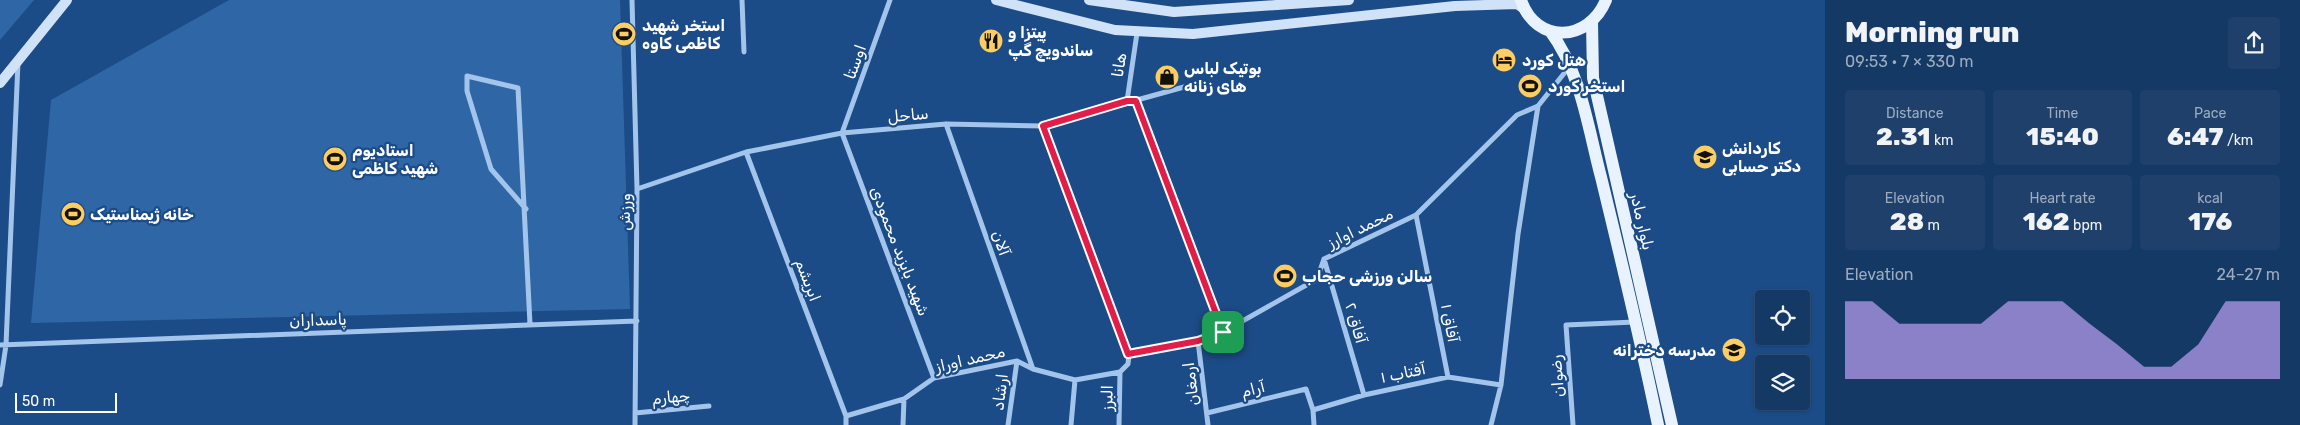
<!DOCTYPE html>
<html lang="en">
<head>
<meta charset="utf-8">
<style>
	body { margin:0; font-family:Rubik,Vazirmatn,sans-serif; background:#1e406b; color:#f1f3f6; height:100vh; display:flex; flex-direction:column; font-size:19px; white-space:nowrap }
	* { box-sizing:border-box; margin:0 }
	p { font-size:16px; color:#9dacbf }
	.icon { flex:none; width:28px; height:28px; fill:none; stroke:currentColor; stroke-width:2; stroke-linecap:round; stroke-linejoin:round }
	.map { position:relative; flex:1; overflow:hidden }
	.panel { display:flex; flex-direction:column; background:#153965; width:475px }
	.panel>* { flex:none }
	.controls { position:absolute; left:1755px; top:290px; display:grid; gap:10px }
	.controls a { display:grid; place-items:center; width:55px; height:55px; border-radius:5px; background:#153965; box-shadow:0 1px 4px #0004,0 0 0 1px #345379; font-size:25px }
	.scale { position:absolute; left:15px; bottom:12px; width:102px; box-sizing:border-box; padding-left:5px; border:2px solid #fff; border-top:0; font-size:14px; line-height:18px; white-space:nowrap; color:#fff; -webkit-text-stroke:4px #1c4c87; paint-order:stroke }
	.pin { position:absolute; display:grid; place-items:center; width:42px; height:42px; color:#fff; margin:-21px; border-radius:10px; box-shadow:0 2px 8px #0006 }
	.round { display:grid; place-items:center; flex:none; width:52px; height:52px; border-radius:5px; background:#1e406b }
	.overview { display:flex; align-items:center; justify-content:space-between; height:85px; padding:0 20px }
	h1 { font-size:28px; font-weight:800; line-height:38px }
	.figures { display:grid; grid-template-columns:repeat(3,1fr); gap:8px; height:85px; padding:5px 20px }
	.figures div { display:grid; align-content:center; border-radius:5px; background:#1e406b; text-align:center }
	.figures b { font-size:25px; font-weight:800 }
	.figures small { font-size:14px; font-weight:400 }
	.figures p { font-size:14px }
	.chart { height:140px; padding:10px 20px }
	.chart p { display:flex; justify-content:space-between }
	.chart svg { width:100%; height:90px; margin-top:5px; fill:#bca0f2; opacity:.7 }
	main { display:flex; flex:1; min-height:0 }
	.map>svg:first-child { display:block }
	.green { fill:#2f66a5 }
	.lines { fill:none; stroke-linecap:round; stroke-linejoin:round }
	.street { stroke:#a4c5eb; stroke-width:5 }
	.secondary { stroke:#d0e2f8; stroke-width:10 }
	.primary { stroke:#e9f2ff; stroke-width:12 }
	.route-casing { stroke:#fff; stroke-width:10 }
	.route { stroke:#e11d48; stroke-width:6 }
	.labels { text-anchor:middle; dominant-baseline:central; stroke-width:4.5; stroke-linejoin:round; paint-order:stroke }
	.poi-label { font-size:16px; font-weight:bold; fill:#fff; stroke:#1c4c87; text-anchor:start }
	.street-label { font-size:16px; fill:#fff; stroke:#1c4c87 }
</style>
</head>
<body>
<main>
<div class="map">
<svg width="1825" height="425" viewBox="0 0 1825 425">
	<rect width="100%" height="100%" fill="#1c4c87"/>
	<path class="green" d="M 0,0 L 34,0 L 0,40 Z
		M 229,0 L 620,0 L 630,309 L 31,323 L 51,100 Z"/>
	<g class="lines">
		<path class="street" d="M 632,0 L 637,189 L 635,425
			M 742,0 L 744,52
			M 890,0 L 842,133 L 934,378
			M 1127,101 L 1137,33
			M 1135,101 L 1223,332
			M 946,124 L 1033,369
			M 1043,126 L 1129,354
			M 746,152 L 846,416 L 846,425
			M 637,189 L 746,152 L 842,133 L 946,124 L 1043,126 L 1184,87
			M 526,209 L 491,169 L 467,91 L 467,76 L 518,88 L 530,324
			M 1416,215 L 1448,377
			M 1324,259 L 1364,395
			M 1198,341 L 1208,425
			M 0,345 L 637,321
			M 1017,361 L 1033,369 L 1075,380 L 1120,372 L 1128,364 L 1129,354 L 1198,341 L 1223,332 L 1317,279 L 1324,259 L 1416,215 L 1517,115 L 1538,106
			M 0,385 L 6,345 L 18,62
			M 1313,410 L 1364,395 L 1448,377 L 1501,385
			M 635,413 L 709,406
			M 1207,413 L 1306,389 L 1313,410 L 1314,425
			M 846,416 L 904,399 L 934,378 L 1017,361
			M 903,425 L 904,399
			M 1008,425 L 1017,361
			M 1071,425 L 1075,380
			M 1119,425 L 1120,372
			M 1491,425 L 1501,385 L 1518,234 L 1538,106 L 1570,66
			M 1573,425 L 1566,325 L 1635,322"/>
		<path class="secondary" d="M 996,0 L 1115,30 L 1193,34 L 1455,6 L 1517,4 L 1524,9
			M 1089,0 L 1174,12 L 1349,0
			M 0,83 L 67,0"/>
		<path class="primary" d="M 1521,0 C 1536,45 1589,42 1606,0
			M 1592,22 L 1593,78 L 1672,425
			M 1550,31 C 1581,72 1588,128 1601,177 C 1621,259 1641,342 1658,425"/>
	</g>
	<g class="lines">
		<defs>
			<path id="route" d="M 1127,101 L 1136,101 L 1223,332 L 1198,341 L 1128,354 L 1043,126 Z"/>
		</defs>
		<use href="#route" class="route-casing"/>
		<use href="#route" class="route"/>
	</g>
	<defs>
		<symbol id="stadium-disc" viewBox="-11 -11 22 22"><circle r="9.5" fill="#fccd61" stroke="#1c4c87"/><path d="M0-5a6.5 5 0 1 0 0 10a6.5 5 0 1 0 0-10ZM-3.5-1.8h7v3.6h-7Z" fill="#111"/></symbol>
		<symbol id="restaurant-disc" viewBox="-11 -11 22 22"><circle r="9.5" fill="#fccd61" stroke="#1c4c87"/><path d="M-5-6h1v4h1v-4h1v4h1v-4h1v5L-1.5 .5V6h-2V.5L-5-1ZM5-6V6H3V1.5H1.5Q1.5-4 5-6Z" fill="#111"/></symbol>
		<symbol id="hotel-disc" viewBox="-11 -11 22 22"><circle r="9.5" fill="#fccd61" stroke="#1c4c87"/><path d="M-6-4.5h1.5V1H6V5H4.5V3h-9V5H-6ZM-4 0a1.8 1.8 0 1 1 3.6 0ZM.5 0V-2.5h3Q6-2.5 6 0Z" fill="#111"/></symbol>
		<symbol id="shop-disc" viewBox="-11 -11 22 22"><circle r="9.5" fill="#fccd61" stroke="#1c4c87"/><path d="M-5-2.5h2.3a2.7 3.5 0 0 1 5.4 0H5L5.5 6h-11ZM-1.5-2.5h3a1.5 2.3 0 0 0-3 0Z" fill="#111"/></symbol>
		<symbol id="school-disc" viewBox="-11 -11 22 22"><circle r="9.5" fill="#fccd61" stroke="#1c4c87"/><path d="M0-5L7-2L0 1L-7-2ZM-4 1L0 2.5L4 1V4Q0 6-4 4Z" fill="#111"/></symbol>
	</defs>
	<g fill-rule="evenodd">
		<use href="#stadium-disc" x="610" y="20" width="28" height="28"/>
		<use href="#restaurant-disc" x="977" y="27" width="28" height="28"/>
		<use href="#hotel-disc" x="1490" y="46" width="28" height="28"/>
		<use href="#shop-disc" x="1153" y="63" width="28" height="28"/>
		<use href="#stadium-disc" x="1516" y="72" width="28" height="28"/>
		<use href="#school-disc" x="1691" y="143" width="28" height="28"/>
		<use href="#stadium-disc" x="321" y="145" width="28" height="28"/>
		<use href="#stadium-disc" x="59" y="200" width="28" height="28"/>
		<use href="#stadium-disc" x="1271" y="262" width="28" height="28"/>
		<use href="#school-disc" x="1720" y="336" width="28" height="28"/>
	</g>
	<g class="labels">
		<g class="poi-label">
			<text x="642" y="25">استخر شهید<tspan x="642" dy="18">کاظمی کاوه</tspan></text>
			<text x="1008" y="32">پیتزا و<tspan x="1008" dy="18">ساندویچ گپ</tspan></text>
			<text x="1522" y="60">هتل کورد</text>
			<text x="1184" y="68">بوتیک لباس<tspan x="1184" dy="18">های زنانه</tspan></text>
			<text x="1548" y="86">استخر کورد</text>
			<text x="1722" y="148">کاردانش<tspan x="1722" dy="18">دکتر حسابی</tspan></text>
			<text x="352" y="150">استادیوم<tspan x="352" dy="18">شهید کاظمی</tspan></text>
			<text x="90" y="214">خانه ژیمناستیک</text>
			<text x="1302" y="276">سالن ورزشی حجاب</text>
			<text x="1716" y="350" text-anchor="end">مدرسه دخترانه</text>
		</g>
		<g class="street-label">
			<text transform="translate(855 62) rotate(-70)">اوستا</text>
			<text transform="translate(1119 65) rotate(-81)">هانا</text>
			<text transform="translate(908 115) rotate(-5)">ساحل</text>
			<text transform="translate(624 212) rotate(-90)">ورزش</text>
			<text transform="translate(1642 221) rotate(77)">بلوار مادر</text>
			<text transform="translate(1360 228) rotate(-26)">محمد اوارز</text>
			<text transform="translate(1001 243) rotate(70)">آلان</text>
			<text transform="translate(900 251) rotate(69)">شهید بایزید محمودی</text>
			<text transform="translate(808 280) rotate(69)">ابریشم</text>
			<text transform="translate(318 320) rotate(-2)">پاسداران</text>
			<text transform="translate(1356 323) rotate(74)">آفاق ۲</text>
			<text transform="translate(1450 323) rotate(79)">آفاق ۱</text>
			<text transform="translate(970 359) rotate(-13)">محمد اوراز</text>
			<text transform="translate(1403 373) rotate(-12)">آفتاب ۱</text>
			<text transform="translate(1557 376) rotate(-94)">رضوان</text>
			<text transform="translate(1191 384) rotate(-97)">ارمغان</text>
			<text transform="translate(1253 389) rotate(-14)">آرام</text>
			<text transform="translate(1000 392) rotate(-83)">ارشاد</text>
			<text transform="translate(671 397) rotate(-5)">چهارم</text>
			<text transform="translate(1107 398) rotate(-89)">البرز</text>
		</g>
	</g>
</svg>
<div class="controls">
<a><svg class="icon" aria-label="locate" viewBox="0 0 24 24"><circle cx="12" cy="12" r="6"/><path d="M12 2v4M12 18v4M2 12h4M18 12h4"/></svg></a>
<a><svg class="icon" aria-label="layers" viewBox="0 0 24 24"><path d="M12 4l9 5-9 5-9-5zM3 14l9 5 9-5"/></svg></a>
</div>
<div class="scale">50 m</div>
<div class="pin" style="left:1223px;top:332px;background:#1e9e55"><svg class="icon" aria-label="arrive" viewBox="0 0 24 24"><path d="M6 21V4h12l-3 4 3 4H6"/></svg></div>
</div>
<section class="panel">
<div class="overview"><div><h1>Morning run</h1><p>09:53 · 7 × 330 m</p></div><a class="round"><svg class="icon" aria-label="share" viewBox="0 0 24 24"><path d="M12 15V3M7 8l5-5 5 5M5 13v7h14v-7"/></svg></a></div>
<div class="figures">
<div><p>Distance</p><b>2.31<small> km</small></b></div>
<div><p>Time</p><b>15:40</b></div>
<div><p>Pace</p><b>6:47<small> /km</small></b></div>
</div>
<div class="figures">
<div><p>Elevation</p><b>28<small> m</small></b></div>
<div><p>Heart rate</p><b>162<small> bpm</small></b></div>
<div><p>kcal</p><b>176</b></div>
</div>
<div class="chart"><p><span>Elevation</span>24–27 m</p>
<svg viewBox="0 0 160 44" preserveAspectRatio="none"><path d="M0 44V6L10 6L20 17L30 17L40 17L50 17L60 6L70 6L80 6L90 17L100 27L110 38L120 38L130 27L140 6L150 6L160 6V44z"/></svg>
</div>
</section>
</main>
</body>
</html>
